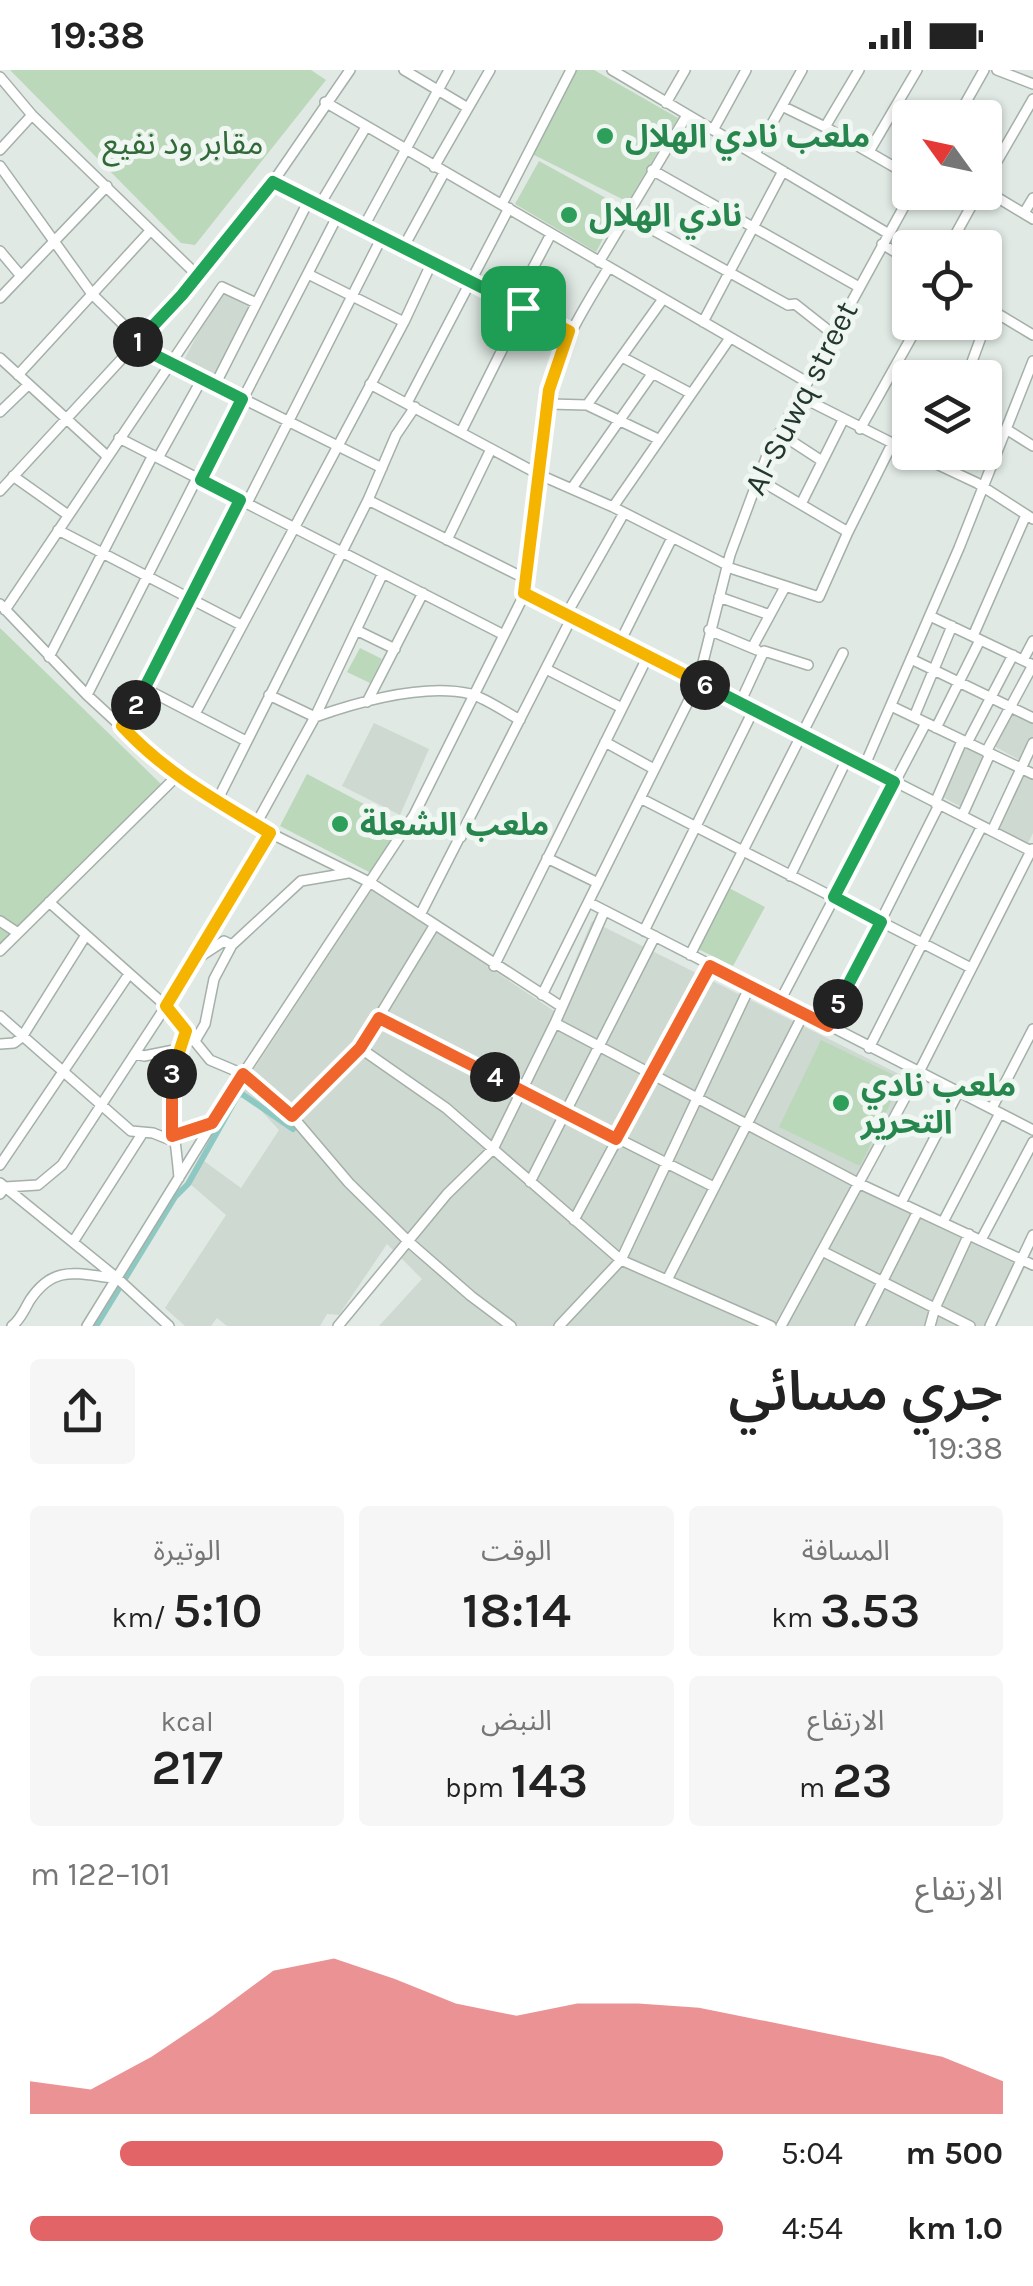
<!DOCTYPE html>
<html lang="ar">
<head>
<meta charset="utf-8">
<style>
	body { margin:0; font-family:Karla,"Noto Sans Arabic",sans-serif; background:#f6f6f6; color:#222; direction:rtl; height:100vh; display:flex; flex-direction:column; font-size:38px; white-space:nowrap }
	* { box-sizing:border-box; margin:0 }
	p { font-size:32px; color:#767676 }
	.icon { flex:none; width:55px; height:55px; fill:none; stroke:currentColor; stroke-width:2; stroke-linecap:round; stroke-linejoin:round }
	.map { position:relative; height:1256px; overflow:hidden; direction:ltr }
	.details { display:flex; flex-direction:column; background:#fff; flex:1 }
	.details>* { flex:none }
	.needle { width:65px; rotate:303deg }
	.controls { position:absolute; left:892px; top:30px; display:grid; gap:20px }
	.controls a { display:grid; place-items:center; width:110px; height:110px; border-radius:10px; background:#fff; box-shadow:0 2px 8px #0004; font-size:50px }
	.pin { position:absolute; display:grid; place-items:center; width:85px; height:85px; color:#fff; margin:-42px; border-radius:20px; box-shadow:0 5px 15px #0006 }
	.km { position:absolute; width:50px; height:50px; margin:-25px; border-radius:50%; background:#222; color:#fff; font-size:28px; line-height:50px; text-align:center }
	.round { display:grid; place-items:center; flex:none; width:105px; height:105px; border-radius:10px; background:#f6f6f6 }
	.summary { display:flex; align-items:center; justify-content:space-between; height:170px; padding:0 30px }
	h1 { font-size:55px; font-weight:600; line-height:75px }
	.figures { display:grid; grid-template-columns:repeat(3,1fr); gap:15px; height:170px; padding:10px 30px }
	.figures div { display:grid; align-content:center; border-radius:10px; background:#f6f6f6; text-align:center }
	.figures b { font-size:50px; font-weight:600 }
	.figures small { font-size:28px; font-weight:400 }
	.figures p { font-size:28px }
	.chart { height:280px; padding:20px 30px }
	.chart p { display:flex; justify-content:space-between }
	.chart svg { width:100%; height:180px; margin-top:10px; fill:#e36467; opacity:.7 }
	ul { padding:0 30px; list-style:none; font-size:32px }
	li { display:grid; grid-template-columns:160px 120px 1fr; align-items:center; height:75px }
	li i { height:25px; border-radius:12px; background:#e36467 }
	.status { display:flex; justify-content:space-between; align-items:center; height:70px; padding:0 50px; background:#fff; direction:ltr }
	.status svg { height:28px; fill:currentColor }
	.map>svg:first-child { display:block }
	.built { fill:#ced9d1 }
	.green { fill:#bbd8bb }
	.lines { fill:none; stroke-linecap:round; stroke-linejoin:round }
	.canal { stroke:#8dc9c2; stroke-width:6 }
	.minor-casing { stroke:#a4b0a8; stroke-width:12 }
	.minor { stroke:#fff; stroke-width:9 }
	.split-1-casing { stroke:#fff; stroke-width:20 }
	.split-2-casing { stroke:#fff; stroke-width:20 }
	.split-3-casing { stroke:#fff; stroke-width:20 }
	.split-4-casing { stroke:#fff; stroke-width:20 }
	.split-5-casing { stroke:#fff; stroke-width:20 }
	.split-6-casing { stroke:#fff; stroke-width:20 }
	.split-7-casing { stroke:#fff; stroke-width:20 }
	.split-1 { stroke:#22a559; stroke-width:12 }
	.split-2 { stroke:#22a559; stroke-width:12 }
	.split-3 { stroke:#f5b400; stroke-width:12 }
	.split-4 { stroke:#f0652b; stroke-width:12 }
	.split-5 { stroke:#f0652b; stroke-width:12 }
	.split-6 { stroke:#22a559; stroke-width:12 }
	.split-7 { stroke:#f5b400; stroke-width:12 }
	.leisure-dot { fill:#2e9e5b; stroke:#f0f6f1; stroke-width:4 }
	.labels { text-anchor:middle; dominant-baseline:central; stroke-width:10; stroke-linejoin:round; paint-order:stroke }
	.leisure-label { font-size:32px; font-weight:bold; fill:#27864d; stroke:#f0f6f1; text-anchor:start }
	.park-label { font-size:32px; fill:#316a38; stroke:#f0f6f1 }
	.street-label { font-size:32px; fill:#23382c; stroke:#f0f6f1 }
</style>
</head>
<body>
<div class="status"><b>19:38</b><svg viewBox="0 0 49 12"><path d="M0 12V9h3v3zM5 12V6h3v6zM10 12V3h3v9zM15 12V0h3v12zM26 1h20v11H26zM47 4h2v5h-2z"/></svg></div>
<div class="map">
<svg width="1033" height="1256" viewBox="0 0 1033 1256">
	<rect width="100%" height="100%" fill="#e0e9e3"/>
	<path class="built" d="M 220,222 L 251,238 L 215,306 L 184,290 Z
		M 1012,640 L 1033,651 L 1033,667 L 1021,691 L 992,675 Z
		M 374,653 L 429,679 L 400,745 L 342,716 Z
		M 963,674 L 986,687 L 963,738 L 939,725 Z
		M 1020,703 L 1033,709 L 1033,763 L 1028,773 L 996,756 Z
		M 372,819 L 554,941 L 592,851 L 911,1010 L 857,1116 L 1026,1195 L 997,1256 L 379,1256 L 422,1209 L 387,1174 L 339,1245 L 327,1244 L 320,1256 L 227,1256 L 217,1248 L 211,1256 L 185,1256 L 165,1238 L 226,1145 L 189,1113 L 204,1091 L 241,1118 L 279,1060 L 241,1019 Z"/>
	<path class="green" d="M 10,0 L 311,0 L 326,10 L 195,175 L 181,173 Z
		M 577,0 L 594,0 L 678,48 L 628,132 L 532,84 Z
		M 539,91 L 613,132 L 601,155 L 608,159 L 596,182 L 515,134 Z
		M 0,558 L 161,714 L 0,875 Z
		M 360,578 L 382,589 L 370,613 L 347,602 Z
		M 307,704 L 400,753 L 373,804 L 280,756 Z
		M 729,818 L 765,837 L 733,896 L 698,879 Z
		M 821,970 L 902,1009 L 860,1096 L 779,1057 Z"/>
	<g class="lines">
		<path class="canal" d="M 96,1256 L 175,1127 L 188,1114 L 238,1025 L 242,1024 L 293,1059"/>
		<defs>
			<path id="minor" d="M 404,0 L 468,38
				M 612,0 L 889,164
				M 859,0 L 825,57 L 910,106
				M 997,0 L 1033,14
				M 0,7 L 32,45 L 198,206
				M 325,32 L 807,312
				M 666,33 L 685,0
				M 782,36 L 825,57
				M 957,48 L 984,0
				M 713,60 L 746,0
				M 0,80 L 32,45
				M 870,80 L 917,0
				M 755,84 L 802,0
				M 0,96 L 92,224 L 139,270
				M 434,97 L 490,0
				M 652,100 L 859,217
				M 273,112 L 569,261
				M 985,112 L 1033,29
				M 985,120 L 1033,149
				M 502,134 L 571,0
				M 319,136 L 366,57
				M 1024,143 L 1033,128
				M 626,145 L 788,235 L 795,234 L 833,264
				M 363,158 L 449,0
				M 882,174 L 910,191
				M 403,178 L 444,103
				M 948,178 L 979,122
				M 0,181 L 21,206
				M 599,192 L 687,45
				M 308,204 L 404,252
				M 0,228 L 107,116
				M 514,234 L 551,164
				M 985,236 L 1033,265
				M 703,252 L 783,101
				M 135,275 L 382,398
				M 622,287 L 690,323
				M 0,288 L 107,386
				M 18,305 L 150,161
				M 966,308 L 991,240
				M 370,314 L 540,405 L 613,437 L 727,495
				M 215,315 L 309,130
				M 799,326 L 910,382
				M 407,333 L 509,138
				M 549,334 L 587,335 L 658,369
				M 587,335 L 663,229
				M 0,342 L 28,315
				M 985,356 L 1003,367
				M 860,359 L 920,252
				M 1006,359 L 1033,376
				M 461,362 L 523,238
				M 779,363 L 822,391
				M 119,368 L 504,565
				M 911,382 L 977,413 L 1033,449
				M 158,388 L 202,309
				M 13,406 L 68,445
				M 756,408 L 848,462 L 892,374
				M 201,410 L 338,145
				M 572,418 L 652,304
				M 0,421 L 198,206 L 273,112 L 350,0
				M 368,430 L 528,510
				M 247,433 L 382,167
				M 801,434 L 843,350
				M 613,437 L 730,268
				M 58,460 L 241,555
				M 447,470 L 491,379
				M 727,497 L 819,527 L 848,462
				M 525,523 L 1033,782
				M 719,527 L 770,545
				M 0,534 L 87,625 L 176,707 L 270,763 L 371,813 L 562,937
				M 5,540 L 222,217 L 256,233
				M 566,545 L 624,443
				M 930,546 L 1033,595
				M 356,560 L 395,579
				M 709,560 L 757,580
				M 973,566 L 1026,445
				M 620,572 L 672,468
				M 752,578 L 785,517
				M 49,587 L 153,385
				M 911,589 L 1033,648
				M 1023,590 L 1033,571
				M 546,599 L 622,638
				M 146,619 L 246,671
				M 87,625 L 197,408
				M 269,625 L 315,647 C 358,632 425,613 471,624 C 487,629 505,642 520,650
				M 367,632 L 423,523
				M 740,633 L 764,581 L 808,595
				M 891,636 L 1033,704
				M 195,644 L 404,252 L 432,192
				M 914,647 L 952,556
				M 122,656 L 146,619 L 240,429
				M 936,658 L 980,570
				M 605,672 L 654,699
				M 967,673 L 1013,585
				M 986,682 L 1033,595
				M 864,697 L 959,478 L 1033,291
				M 640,728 L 971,898
				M 217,731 L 368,430 L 396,365 L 415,337
				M 935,733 L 962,671
				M 414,745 L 461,767
				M 962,746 L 990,684
				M 256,754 L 315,647 L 383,503
				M 992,761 L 1033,673
				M 547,788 L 598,813
				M 790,806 L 847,689
				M 49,832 L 166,936 L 210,990 L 243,1004 L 87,1256
				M 590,833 L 1033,1060
				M 420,845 L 572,547
				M 0,851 L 18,863
				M 434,856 L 360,978 L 446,1038 L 621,1190 L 771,1256
				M 644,861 L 753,641
				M 0,881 L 176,707
				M 690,885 L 843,583
				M 195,890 L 224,871 L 232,875
				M 494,896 L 648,586
				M 542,925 L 698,612 L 730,485 L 766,388 L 912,122
				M 780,931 L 926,653
				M 0,946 L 131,1061 L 153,1063 L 168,1069 L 210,1054
				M 379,948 L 714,1117
				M 555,953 L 858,1113 L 1033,1195
				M 828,956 L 939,735
				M 195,971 L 205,954 L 214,909 L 232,875 L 301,811 L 348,803
				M 0,974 L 14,973 L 22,967 L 86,865
				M 869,978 L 982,756
				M 135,984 L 144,986 L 179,979
				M 992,1038 L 1033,959
				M 292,1046 L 360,978
				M 0,1095 L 129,904
				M 179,1108 C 174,1046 162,1023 186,961
				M 530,1112 L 655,866
				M 0,1113 L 117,1208 L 169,1256
				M 0,1124 L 5,1117 L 38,1115 L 62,1095 L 166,936 L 270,763
				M 901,1133 L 959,1021
				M 574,1150 L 710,896
				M 943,1152 L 1000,1043
				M 981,1170 L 1033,1072
				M 73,1172 L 142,1064
				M 822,1181 L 970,1256
				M 667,1210 L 804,943
				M 12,1256 C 21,1249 24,1240 30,1230 C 54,1194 77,1204 114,1208
				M 338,1256 L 447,1124 L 493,1079 L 555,953 L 604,842
				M 511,1256 L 471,1226 L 409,1172 L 349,1113 L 292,1046 L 243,1004 L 414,745 L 525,523 L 549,321 C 561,274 584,238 609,197
				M 559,1256 L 621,1190 L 750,916
				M 781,1256 L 919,1002 L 1032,779
				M 860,1256 L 918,1141
				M 930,1256 L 935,1238 L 969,1164
				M 990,1256 L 1033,1165"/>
		</defs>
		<use href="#minor" class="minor-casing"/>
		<use href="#minor" class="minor"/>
	</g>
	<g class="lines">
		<defs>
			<path id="split-1" d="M 138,272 L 182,225 L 273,112 L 523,238"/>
			<path id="split-2" d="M 136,635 L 240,430 L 201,410 L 242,329 L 135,275 L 138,272"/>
			<path id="split-3" d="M 136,635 L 122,656 C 165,703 217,731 270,763 L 166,936 L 186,961 L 172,1004"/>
			<path id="split-4" d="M 172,1004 L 172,1066 L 212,1053 L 243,1004 L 292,1046 L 360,978 L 379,948 L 495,1007"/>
			<path id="split-5" d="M 495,1007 L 616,1069 L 710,896 L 828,956 L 838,934"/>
			<path id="split-6" d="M 705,615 L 894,712 L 834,827 L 881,852 L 838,934"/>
			<path id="split-7" d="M 523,238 L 569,261 L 549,320 L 524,523 L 705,615"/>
		</defs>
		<use href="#split-1" class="split-1-casing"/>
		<use href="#split-2" class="split-2-casing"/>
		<use href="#split-3" class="split-3-casing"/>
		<use href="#split-4" class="split-4-casing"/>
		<use href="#split-5" class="split-5-casing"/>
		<use href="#split-6" class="split-6-casing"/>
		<use href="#split-7" class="split-7-casing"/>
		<use href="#split-1" class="split-1"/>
		<use href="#split-2" class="split-2"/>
		<use href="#split-3" class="split-3"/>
		<use href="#split-4" class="split-4"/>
		<use href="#split-5" class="split-5"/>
		<use href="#split-6" class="split-6"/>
		<use href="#split-7" class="split-7"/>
	</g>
	<g class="leisure-dot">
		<circle cx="605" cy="66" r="10"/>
		<circle cx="569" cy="145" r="10"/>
		<circle cx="340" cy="754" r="10"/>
		<circle cx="841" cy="1033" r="10"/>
	</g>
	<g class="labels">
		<g class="leisure-label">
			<text x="625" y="66">ملعب نادي الهلال</text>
			<text x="589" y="145">نادي الهلال</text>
			<text x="360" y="754">ملعب الشعلة</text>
			<text x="861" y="1015">ملعب نادي<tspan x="861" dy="37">التحرير</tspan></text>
		</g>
		<g class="park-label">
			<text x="183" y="73">مقابر ود نفيع</text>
		</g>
		<g class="street-label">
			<text transform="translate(801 328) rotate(-63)">Al-Suwq street</text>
		</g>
	</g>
</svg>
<div class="controls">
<a><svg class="needle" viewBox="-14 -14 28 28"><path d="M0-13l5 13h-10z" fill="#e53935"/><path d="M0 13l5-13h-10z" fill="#767676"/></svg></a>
<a><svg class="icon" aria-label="locate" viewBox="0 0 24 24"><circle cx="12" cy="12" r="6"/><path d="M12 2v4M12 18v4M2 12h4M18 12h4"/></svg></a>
<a><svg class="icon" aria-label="layers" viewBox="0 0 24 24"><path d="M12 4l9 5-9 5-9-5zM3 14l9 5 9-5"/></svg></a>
</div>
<div class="pin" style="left:523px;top:238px;background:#1e9e55"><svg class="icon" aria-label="arrive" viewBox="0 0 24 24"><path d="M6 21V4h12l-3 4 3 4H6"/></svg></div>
<b class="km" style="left:138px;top:272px">1</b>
<b class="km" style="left:136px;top:635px">2</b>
<b class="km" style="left:172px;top:1004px">3</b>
<b class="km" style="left:495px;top:1007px">4</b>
<b class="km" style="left:838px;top:934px">5</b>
<b class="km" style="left:705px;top:615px">6</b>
</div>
<section class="details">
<div class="summary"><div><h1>جري مسائي</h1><p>19:38</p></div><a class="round"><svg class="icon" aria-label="share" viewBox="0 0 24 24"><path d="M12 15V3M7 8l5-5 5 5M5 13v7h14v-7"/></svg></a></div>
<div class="figures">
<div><p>المسافة</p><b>3.53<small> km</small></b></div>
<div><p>الوقت</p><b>18:14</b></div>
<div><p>الوتيرة</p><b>5:10<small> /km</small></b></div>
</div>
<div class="figures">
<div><p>الارتفاع</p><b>23<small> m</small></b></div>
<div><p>النبض</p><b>143<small> bpm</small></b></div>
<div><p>kcal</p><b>217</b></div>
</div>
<div class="chart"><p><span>الارتفاع</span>101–122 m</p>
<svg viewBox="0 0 160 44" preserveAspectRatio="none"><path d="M0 44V36L10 38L20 30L30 20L40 9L50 6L60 11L70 17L80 20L90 17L100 17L110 18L120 21L130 24L140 27L150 30L160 36V44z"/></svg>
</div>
<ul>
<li><b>500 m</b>5:04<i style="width:87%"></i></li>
<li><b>1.0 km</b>4:54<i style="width:100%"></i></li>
</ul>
</section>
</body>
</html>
